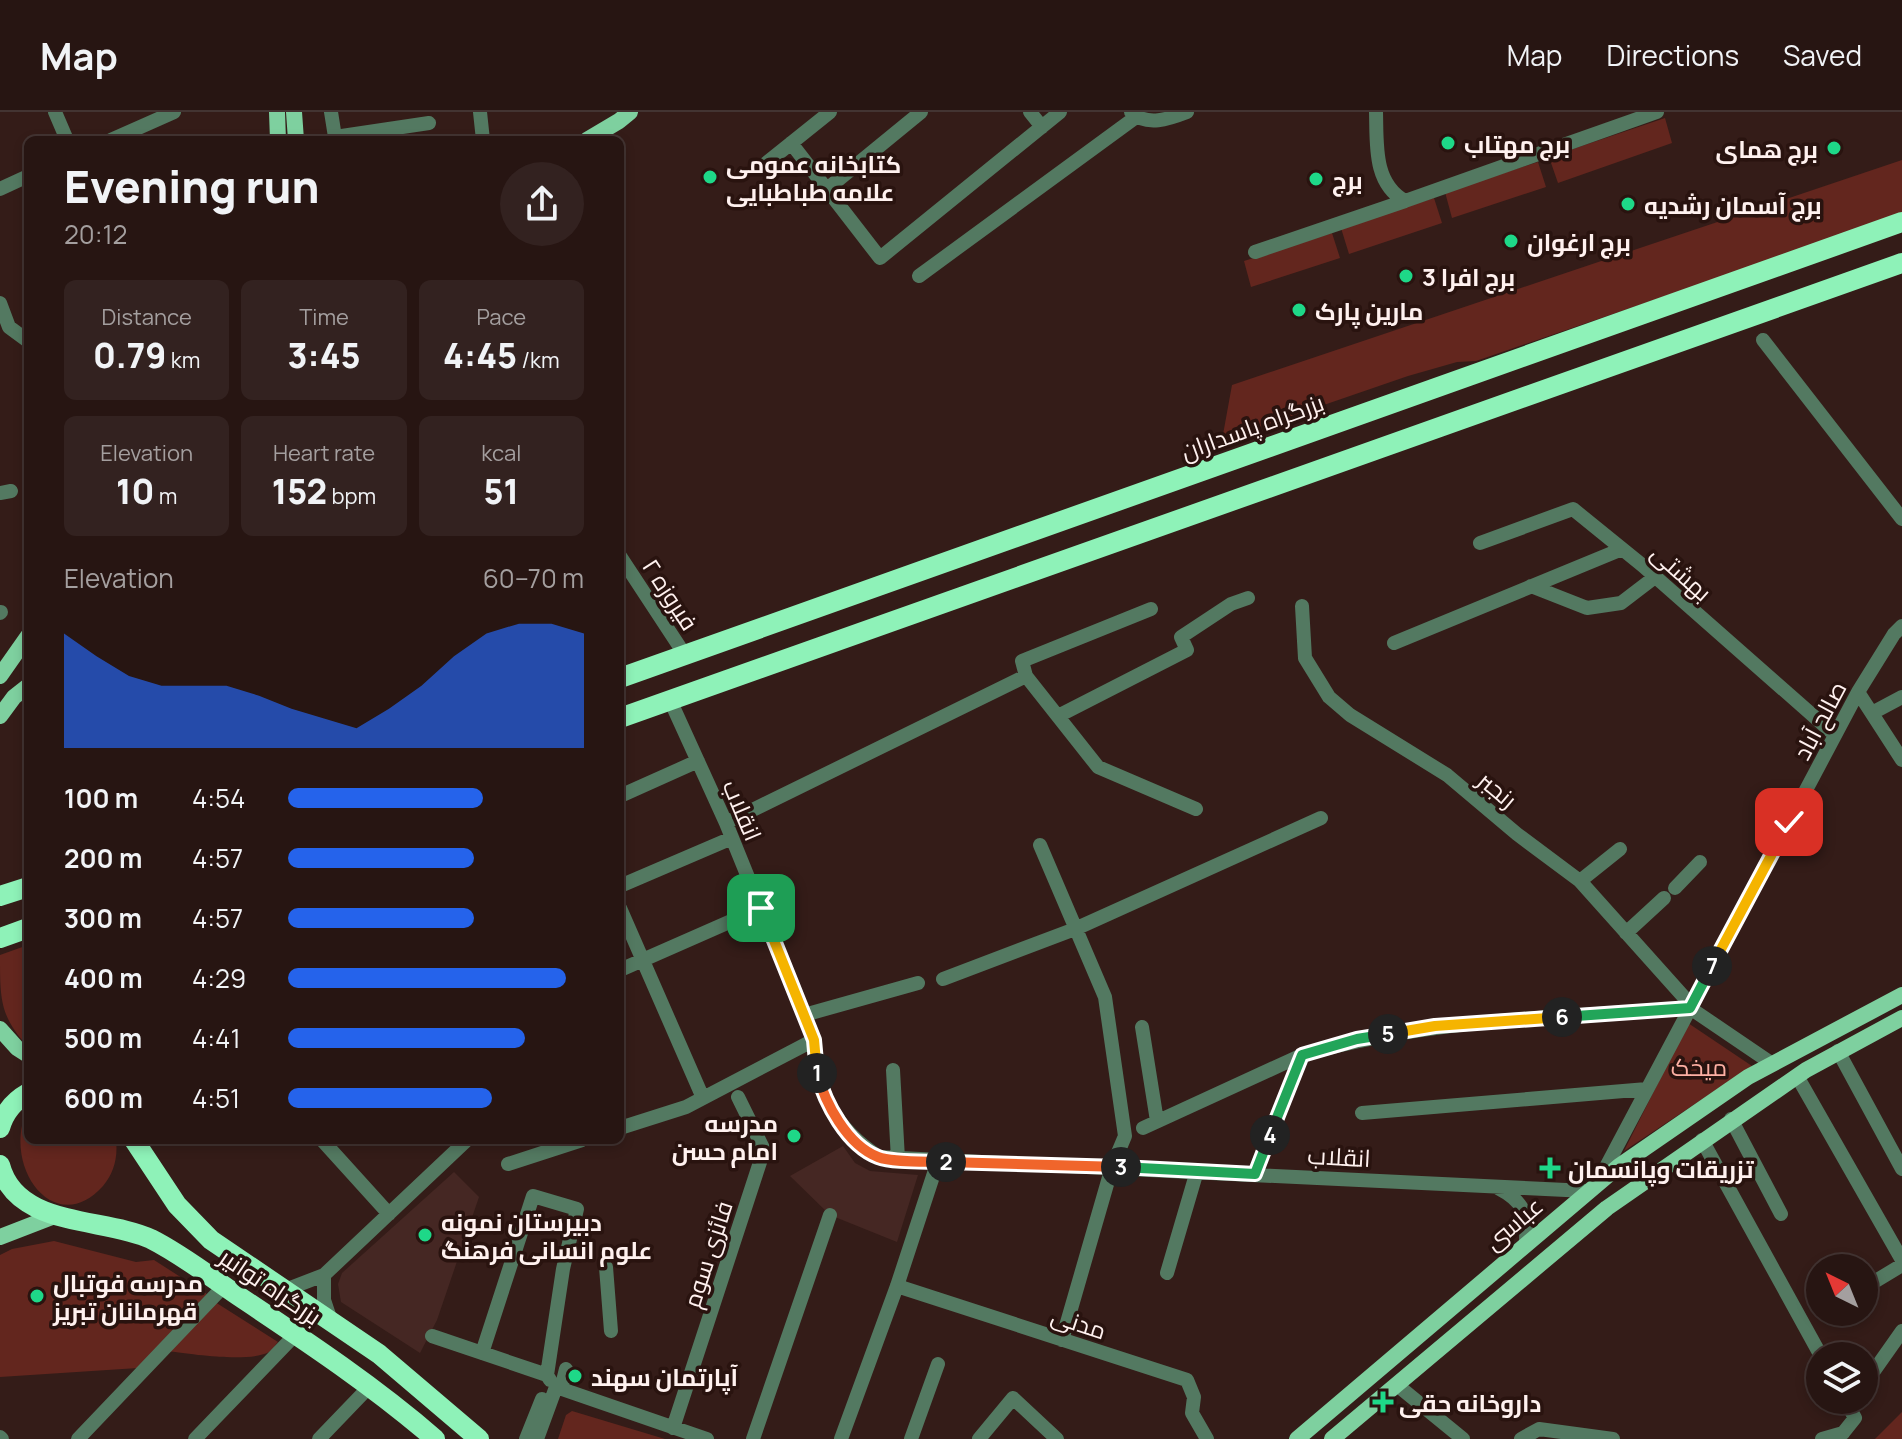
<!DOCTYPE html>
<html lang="en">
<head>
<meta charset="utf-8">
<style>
	body { margin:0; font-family:Manrope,Cairo,sans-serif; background:#332220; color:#f1f3f6; height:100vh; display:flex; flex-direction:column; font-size:30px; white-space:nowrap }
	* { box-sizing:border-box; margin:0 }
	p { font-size:26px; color:#a49f9f }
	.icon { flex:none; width:44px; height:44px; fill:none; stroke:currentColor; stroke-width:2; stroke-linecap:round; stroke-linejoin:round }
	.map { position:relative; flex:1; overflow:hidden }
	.panel { position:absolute; left:24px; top:24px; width:600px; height:1008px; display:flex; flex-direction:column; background:#271512; border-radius:12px; box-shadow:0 4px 12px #0003,0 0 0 2px #433432 }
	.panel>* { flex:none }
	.needle { width:52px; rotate:317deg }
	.tools { position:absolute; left:1806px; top:1142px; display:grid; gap:16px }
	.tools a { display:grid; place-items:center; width:72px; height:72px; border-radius:50%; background:#271512; box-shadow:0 4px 12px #0003,0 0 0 2px #433432; font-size:40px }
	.pin { position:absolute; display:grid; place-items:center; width:68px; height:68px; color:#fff; margin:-34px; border-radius:16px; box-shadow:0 4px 12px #0006 }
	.km { position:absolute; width:40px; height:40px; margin:-20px; border-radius:50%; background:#222; color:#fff; font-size:22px; line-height:40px; text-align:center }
	.round { display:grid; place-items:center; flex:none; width:84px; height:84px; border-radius:42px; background:#332220 }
	.head { display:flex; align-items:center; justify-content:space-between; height:136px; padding:0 40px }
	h1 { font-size:44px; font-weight:800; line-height:60px }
	.metrics { display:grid; grid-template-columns:repeat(3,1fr); gap:12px; height:136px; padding:8px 40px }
	.metrics div { display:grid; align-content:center; border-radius:12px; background:#332220; text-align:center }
	.metrics b { font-size:34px; font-weight:800 }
	.metrics small { font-size:22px; font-weight:400 }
	.metrics p { font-size:22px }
	.chart { height:224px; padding:16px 40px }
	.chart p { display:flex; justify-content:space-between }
	.chart svg { width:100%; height:144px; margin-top:8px; fill:#2563eb; opacity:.7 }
	ul { padding:0 40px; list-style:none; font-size:26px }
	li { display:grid; grid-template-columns:128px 96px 1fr; align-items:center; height:60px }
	li i { height:20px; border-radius:10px; background:#2563eb }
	header { display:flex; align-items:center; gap:48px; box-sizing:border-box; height:112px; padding:0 40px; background:#271512; border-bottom:2px solid #433432 }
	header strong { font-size:38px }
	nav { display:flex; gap:44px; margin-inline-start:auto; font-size:28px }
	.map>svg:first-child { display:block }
	.built { fill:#452723 }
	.green { fill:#63261e }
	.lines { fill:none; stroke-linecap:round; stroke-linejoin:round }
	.minor { stroke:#537961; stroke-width:14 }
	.major { stroke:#7ed09f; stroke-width:16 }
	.highway { stroke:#8ef2b8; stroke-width:20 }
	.split-1-casing { stroke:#fff; stroke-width:16 }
	.split-2-casing { stroke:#fff; stroke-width:16 }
	.split-3-casing { stroke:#fff; stroke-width:16 }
	.split-4-casing { stroke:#fff; stroke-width:16 }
	.split-5-casing { stroke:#fff; stroke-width:16 }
	.split-6-casing { stroke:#fff; stroke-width:16 }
	.split-7-casing { stroke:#fff; stroke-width:16 }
	.split-8-casing { stroke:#fff; stroke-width:16 }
	.split-1 { stroke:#f5b400; stroke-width:10 }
	.split-2 { stroke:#f0652b; stroke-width:10 }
	.split-3 { stroke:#f0652b; stroke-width:10 }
	.split-4 { stroke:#22a559; stroke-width:10 }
	.split-5 { stroke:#22a559; stroke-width:10 }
	.split-6 { stroke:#f5b400; stroke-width:10 }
	.split-7 { stroke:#22a559; stroke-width:10 }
	.split-8 { stroke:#f5b400; stroke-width:10 }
	.poi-dot { fill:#1ed888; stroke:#29130f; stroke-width:3 }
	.labels { text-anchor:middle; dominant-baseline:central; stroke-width:7; stroke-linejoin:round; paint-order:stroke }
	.poi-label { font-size:24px; font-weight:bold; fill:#fff1ef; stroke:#29130f; text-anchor:start }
	.street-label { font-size:24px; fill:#fff1ef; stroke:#29130f }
	.park-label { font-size:24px; fill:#fdafa3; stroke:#29130f }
</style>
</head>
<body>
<header>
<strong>Map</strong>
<nav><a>Map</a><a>Directions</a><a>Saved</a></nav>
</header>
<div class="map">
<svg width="1902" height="1327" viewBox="0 0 1902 1327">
	<rect width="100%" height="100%" fill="#341c18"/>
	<path class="built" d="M 843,1034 L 855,1051 L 870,1059 L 918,1063 L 897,1130 L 830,1103 L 790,1064 Z
		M 454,1060 L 479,1085 L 437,1208 L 420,1241 L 341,1190 L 338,1172 L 342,1161 Z"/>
	<path class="green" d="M 1665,6 L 1672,31 L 1558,71 L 1549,45 Z
		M 1902,48 L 1902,103 L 1476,249 L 1457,250 L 1408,264 L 1222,328 L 1232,273 Z
		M 1538,50 L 1546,75 L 1452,106 L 1445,80 Z
		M 1434,86 L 1442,111 L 1349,142 L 1341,116 Z
		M 1332,121 L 1340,146 L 1251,175 L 1244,149 Z
		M 28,833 L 28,935 C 0,904 0,888 0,843 Z
		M 1688,911 L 1752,954 L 1624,1039 Z
		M 28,996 L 28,1028 L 116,1028 C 118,1045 114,1061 103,1074 C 55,1128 0,1054 28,996 Z
		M 54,1129 L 136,1150 L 154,1148 L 207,1182 L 138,1256 L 0,1265 L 0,1143 L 12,1137 Z
		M 215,1190 L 278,1230 C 275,1233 273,1238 269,1240 C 248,1251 191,1242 167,1239 Z
		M 572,1299 L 665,1327 L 558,1327 L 566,1303 Z
		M 1902,1300 L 1902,1327 L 1875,1327 Z"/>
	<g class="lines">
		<path class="minor" d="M 55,0 L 67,28
			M 331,0 L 335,25 L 429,11
			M 480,0 L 483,28
			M 1030,0 L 1042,15
			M 1131,0 C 1147,15 1169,7 1187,0
			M 1376,0 C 1377,32 1373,71 1405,89 L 1657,0
			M 111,28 L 174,0
			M 791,31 L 880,146 L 1060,0
			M 759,57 L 830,0
			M 0,77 L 28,64
			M 827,77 L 921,0
			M 1255,140 L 1405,89
			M 919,164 L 1136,5
			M 0,191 L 9,215 L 28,229
			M 1763,228 L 1902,407
			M 0,381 L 11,379
			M 1480,431 L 1573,397 L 1642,453 L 1835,623
			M 620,444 L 685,543
			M 1531,474 L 1587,496 L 1621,491 L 1655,465
			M 1302,494 L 1305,546 L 1329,585 L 1350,603 L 1447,663 L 1517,722 L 1580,769 L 1691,893
			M 1151,497 L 1022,549 L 1026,564 L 1098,655 L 1196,697
			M 0,501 L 1,500
			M 1394,531 L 1622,437
			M 1858,580 L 1902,648
			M 670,588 L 726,711 L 814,928 C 818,981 833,1015 879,1045 L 1587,1079
			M 1872,601 L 1902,585
			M 1058,604 L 1187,538 L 1181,525 L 1231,492 L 1248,486
			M 620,684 L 698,649
			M 726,711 L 1026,564
			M 1040,733 L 1105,885 L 1125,1024 L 1112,1055 L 1062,1228
			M 1580,769 L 1620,737
			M 620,774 L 732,726
			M 1675,776 L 1700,750
			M 620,796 L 703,986
			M 1626,821 L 1664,786
			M 620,858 L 761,796
			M 943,867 L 1075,817 L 1321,706
			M 1690,896 L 1771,951
			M 804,903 L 918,871
			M 1142,915 L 1157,1009
			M 1838,939 L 1902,1057
			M 893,958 L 898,1047
			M 1797,964 L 1902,1148
			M 1362,1001 L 1647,977
			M 1731,1007 L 1781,1102
			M 620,1016 L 686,995 L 814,928
			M 1143,1016 L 1302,943
			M 322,1028 L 389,1102
			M 1702,1028 L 1821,1244
			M 508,1052 L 582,1028
			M 1255,1062 L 1302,943 C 1428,907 1559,905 1690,896
			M 1598,1070 L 1858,580 L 1894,522 L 1902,514
			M 1498,1076 C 1525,1090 1527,1101 1526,1131
			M 606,1155 L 611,1219
			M 1167,1161 L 1197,1059
			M 324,1163 L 324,1188 L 331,1209
			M 897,1174 L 1187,1268 L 1194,1285 L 1192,1301 L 1207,1327
			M 1864,1176 L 1902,1153
			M 285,1178 L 324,1163 L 467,1028
			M 432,1224 L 547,1263 L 550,1268
			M 482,1241 L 533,1084 L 577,1097 L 563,1157 L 547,1263
			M 1397,1273 L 1463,1327
			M 1864,1273 L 1902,1219
			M 561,1277 L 566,1257
			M 673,1316 L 764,1038 L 738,985
			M 1843,1321 L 1855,1306 L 1845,1288
			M 0,1325 L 2,1327
			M 78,1327 L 224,1174
			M 195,1327 L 296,1222
			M 319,1327 L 370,1274
			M 526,1327 L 542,1287
			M 537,1327 L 556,1275 L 707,1327
			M 753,1327 L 830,1103
			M 841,1327 L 897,1174 L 938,1049
			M 911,1327 L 938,1252
			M 979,1327 L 1013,1286 L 1057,1327
			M 1521,1327 L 1539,1317 L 1613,1327
			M 1822,1327 L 1843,1321"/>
		<path class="major" d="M 277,0 L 278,28
			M 294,0 L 296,28
			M 587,28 L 619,9 L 630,0
			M 0,564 L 28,524
			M 0,604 L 14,585 L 28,574
			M 0,917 L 17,936 L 28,943
			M 0,1125 L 57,1103
			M 1297,1327 L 1619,1054 L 1748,965 L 1902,883
			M 1332,1327 L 1607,1096 L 1806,958 L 1902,906"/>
		<path class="highway" d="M 620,566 L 1902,110
			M 620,606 L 1902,151
			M 0,784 L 28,775
			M 0,826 L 28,816
			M 0,1016 C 4,1001 14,989 28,981
			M 134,1028 L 177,1093 L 211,1128 L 379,1242 L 479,1327
			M 0,1053 C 16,1116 104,1105 151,1127 C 183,1143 213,1167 243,1187 C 309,1231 375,1275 435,1327"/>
	</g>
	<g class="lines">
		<defs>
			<path id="split-1" d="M 761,796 L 814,928 L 817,961"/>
			<path id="split-2" d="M 817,961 C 825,991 847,1033 878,1045 C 893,1051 929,1049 946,1050"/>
			<path id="split-3" d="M 946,1050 L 1121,1055"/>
			<path id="split-4" d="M 1121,1055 L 1255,1062 L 1270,1023"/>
			<path id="split-5" d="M 1270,1023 L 1302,943 L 1357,927 L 1388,922"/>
			<path id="split-6" d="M 1388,922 L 1435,914 L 1562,905"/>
			<path id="split-7" d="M 1562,905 L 1690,896 L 1712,854"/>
			<path id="split-8" d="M 1712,854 L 1789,710"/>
		</defs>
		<use href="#split-1" class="split-1-casing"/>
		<use href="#split-2" class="split-2-casing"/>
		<use href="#split-3" class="split-3-casing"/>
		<use href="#split-4" class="split-4-casing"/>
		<use href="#split-5" class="split-5-casing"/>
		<use href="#split-6" class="split-6-casing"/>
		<use href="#split-7" class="split-7-casing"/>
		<use href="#split-8" class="split-8-casing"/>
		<use href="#split-1" class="split-1"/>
		<use href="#split-2" class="split-2"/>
		<use href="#split-3" class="split-3"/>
		<use href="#split-4" class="split-4"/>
		<use href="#split-5" class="split-5"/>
		<use href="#split-6" class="split-6"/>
		<use href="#split-7" class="split-7"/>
		<use href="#split-8" class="split-8"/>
	</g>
	<g class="poi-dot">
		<circle cx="1448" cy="31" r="8"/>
		<circle cx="1834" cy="36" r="8"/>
		<circle cx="710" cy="65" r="8"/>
		<circle cx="1316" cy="67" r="8"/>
		<circle cx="1628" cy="92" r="8"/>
		<circle cx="1511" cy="129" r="8"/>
		<circle cx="1406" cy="164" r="8"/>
		<circle cx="1299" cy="198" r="8"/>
		<circle cx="794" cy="1024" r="8"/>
		<path d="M1546 1044h8v8h8v8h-8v8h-8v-8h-8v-8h8z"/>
		<circle cx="425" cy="1123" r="8"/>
		<circle cx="37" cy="1184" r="8"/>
		<circle cx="575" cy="1264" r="8"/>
		<path d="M1379 1278h8v8h8v8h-8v8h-8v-8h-8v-8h8z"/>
	</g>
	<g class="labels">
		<g class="poi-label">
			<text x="1464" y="31">برج مهتاب</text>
			<text x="1818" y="36" text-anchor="end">برج همای</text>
			<text x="726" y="51">کتابخانه عمومی<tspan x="726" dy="28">علامه طباطبایی</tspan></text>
			<text x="1332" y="67">برج</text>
			<text x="1644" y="92">برج آسمان رشدیه</text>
			<text x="1527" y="129">برج ارغوان</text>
			<text x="1422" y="164">برج افرا 3</text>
			<text x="1315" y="198">مارین پارک</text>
			<text x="778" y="1010" text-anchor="end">مدرسه<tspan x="778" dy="28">امام حسن</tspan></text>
			<text x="1568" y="1056">تزریقات وپانسمان</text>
			<text x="441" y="1109">دبیرستان نمونه<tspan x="441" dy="28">علوم انسانی فرهنگ</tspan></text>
			<text x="53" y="1170">مدرسه فوتبال<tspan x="53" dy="28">قهرمانان تبریز</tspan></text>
			<text x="591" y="1264">آپارتمان سهند</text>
			<text x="1399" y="1290">داروخانه حقی</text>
		</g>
		<g class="street-label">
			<text transform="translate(1252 314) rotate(-20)">بزرگراه پاسداران</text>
			<text transform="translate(1682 460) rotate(42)">بهشتی</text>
			<text transform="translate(671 482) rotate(57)">فیروزه ٢</text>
			<text transform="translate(1819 608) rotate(-62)">صالح آباد</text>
			<text transform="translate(1498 677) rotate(40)">رنجبر</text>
			<text transform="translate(743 698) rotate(67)">انقلاب</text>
			<text transform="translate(1339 1044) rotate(3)">انقلاب</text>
			<text transform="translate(1513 1111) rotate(-40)">عباسى</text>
			<text transform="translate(707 1142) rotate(-72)">فائزی سوم</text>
			<text transform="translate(271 1174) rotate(34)">بزرگراه توانیر</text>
			<text transform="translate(1079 1210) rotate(18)">مدنی</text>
		</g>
		<g class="park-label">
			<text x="1699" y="954">میخک</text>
		</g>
	</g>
</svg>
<div class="tools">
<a><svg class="needle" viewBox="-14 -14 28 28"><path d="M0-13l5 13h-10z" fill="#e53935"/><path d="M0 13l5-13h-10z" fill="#a49f9f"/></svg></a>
<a><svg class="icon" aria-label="layers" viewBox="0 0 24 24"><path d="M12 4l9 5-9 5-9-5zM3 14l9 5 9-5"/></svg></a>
</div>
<div class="pin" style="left:761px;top:796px;background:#1e9e55"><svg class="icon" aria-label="arrive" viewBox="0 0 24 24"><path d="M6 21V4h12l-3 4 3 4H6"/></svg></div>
<div class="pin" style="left:1789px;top:710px;background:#d93025"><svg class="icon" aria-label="check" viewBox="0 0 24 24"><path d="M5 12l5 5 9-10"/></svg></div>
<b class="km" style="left:817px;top:961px">1</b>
<b class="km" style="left:946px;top:1050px">2</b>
<b class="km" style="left:1121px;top:1055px">3</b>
<b class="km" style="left:1270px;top:1023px">4</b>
<b class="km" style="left:1388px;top:922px">5</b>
<b class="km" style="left:1562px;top:905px">6</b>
<b class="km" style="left:1712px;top:854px">7</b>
<section class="panel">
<div class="head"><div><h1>Evening run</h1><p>20:12</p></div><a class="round"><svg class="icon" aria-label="share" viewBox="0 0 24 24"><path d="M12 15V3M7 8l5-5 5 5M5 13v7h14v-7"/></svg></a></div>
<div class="metrics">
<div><p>Distance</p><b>0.79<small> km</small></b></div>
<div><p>Time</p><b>3:45</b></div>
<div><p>Pace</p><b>4:45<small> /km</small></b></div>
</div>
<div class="metrics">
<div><p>Elevation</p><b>10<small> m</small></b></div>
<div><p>Heart rate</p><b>152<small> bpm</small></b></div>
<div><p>kcal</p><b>51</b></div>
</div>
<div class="chart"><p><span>Elevation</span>60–70 m</p>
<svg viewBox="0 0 160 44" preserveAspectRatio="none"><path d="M0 44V9L10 16L20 22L30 25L40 25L50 25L60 28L70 32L80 35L90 38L100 32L110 25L120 16L130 9L140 6L150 6L160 9V44z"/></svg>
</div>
<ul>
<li><b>100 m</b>4:54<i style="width:66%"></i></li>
<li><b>200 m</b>4:57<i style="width:63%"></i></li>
<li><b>300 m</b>4:57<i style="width:63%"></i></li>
<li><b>400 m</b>4:29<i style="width:94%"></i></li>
<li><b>500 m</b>4:41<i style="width:80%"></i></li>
<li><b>600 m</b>4:51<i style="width:69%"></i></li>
</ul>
</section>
</div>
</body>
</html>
